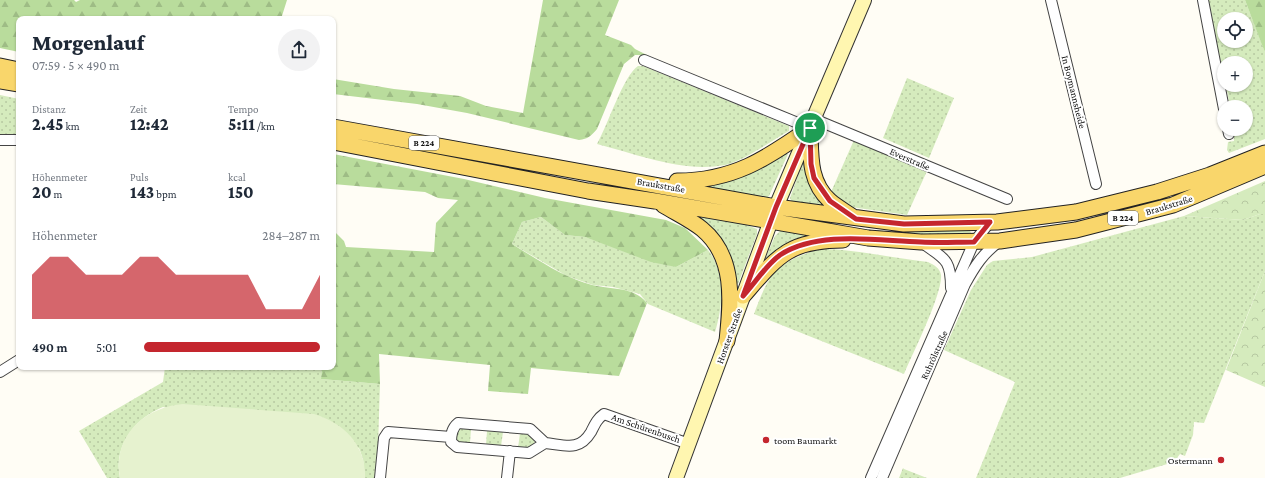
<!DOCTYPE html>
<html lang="de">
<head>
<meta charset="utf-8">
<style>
	body { margin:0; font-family:"Crimson Pro",serif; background:#f2f2f3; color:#1f2937; height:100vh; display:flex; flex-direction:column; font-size:15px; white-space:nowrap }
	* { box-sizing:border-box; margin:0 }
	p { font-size:13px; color:#747a83 }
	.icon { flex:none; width:22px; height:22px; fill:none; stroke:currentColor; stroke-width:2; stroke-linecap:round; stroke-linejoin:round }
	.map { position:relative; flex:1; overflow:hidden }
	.drawer { position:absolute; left:16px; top:16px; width:320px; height:354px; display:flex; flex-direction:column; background:#fff; border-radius:8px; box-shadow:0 1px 3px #0004 }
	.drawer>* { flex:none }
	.buttons { position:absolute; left:1217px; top:12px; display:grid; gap:8px }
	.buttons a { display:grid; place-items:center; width:36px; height:36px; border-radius:50%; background:#fff; box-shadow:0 1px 3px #0004; font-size:20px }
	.pin { position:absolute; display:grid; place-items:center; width:34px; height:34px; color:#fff; margin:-17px; border:2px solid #fff; border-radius:50%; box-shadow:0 1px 4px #0007 }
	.round { display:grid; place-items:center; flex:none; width:42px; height:42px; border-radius:21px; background:#f2f2f3 }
	.headline { display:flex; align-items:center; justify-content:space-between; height:68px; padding:0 16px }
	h1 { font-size:22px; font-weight:800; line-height:30px }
	.metrics { display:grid; grid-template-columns:repeat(3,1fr); gap:6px; height:68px; padding:4px 16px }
	.metrics div { display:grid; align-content:center }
	.metrics b { font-size:17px; font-weight:800 }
	.metrics small { font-size:11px; font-weight:400 }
	.metrics p { font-size:11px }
	.chart { height:112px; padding:8px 16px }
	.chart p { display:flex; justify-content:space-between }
	.chart svg { width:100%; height:72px; margin-top:4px; fill:#c4262e; opacity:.7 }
	ul { padding:0 16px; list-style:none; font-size:13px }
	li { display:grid; grid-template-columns:64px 48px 1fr; align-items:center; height:30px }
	li i { height:10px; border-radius:5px; background:#c4262e }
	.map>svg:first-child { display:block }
	.grass { fill:url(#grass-dots); fill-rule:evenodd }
	.forest { fill:url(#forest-firs) }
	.park { fill:url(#park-crowns) }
	.pitch { fill:#e6f2cf }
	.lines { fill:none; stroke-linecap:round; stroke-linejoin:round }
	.minor-casing { stroke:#444; stroke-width:12 }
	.secondary-casing { stroke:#333; stroke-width:16 }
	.primary-casing { stroke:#222; stroke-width:17 }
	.minor { stroke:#fff; stroke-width:10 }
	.secondary { stroke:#fff6b0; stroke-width:14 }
	.primary { stroke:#f9d66b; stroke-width:15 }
	.route-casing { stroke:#fff; stroke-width:8 }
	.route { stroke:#c4262e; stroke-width:5 }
	.poi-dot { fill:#c4262e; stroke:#fff; stroke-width:1.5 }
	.labels { text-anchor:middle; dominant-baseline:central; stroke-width:4; stroke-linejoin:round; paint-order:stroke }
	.shield { fill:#fff; stroke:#585858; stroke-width:1 }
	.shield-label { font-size:9px; font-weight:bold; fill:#111 }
	.street-label { font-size:10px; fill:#111; stroke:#fff }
	.poi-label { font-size:10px; fill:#111; stroke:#fff; text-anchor:start }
</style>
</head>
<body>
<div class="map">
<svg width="1265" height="478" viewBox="0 0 1265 478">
	<defs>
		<pattern id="grass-dots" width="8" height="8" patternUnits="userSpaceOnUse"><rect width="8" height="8" fill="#d5ebbd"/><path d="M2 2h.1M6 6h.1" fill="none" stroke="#b6c8a1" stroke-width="1.8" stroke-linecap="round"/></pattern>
		<pattern id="forest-firs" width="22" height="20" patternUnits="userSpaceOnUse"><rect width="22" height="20" fill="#b9dc9c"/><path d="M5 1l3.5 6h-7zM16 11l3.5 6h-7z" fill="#9ebc85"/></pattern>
		<pattern id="park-crowns" width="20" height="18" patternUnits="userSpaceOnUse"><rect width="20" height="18" fill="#d5ebbd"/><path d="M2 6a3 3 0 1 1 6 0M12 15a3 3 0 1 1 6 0" fill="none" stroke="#b6c8a1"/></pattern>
	</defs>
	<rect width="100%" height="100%" fill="#fffdf5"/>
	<path class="grass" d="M 1207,0 L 1245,0 L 1265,52 L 1265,139 L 1229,153 L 1227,150 L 1228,142 L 1234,141 L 1233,129 L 1246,129 L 1246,107 L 1230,107 L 1226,85 L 1246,85 L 1246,63 L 1224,63 L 1224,77 ZM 1224,19 L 1246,19 L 1246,41 L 1224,41 Z
		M 638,66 L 643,66 L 789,126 L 789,131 C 773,140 743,161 725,165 C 682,173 637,154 597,144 C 608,125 623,76 638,66 Z
		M 907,78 L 954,98 L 929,158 L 883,138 Z
		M 0,95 L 19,99 L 19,134 L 0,134 Z
		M 854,140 L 927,171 L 907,215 L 851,207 L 831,192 Z
		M 785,153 L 788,154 L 769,196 L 766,199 L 705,187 L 706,184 C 738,179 759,171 785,153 Z
		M 805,161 L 829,207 L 792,202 L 790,198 L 803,162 Z
		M 1260,214 L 1265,214 L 1265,271 L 1204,423 L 1194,422 L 1193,435 L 1185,456 L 1180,454 L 1174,462 L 1120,478 L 976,478 L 1015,382 L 944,350 L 971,290 L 987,265 L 993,261 L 1032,257 L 1184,216 L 1243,220 Z
		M 697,215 L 744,224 L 757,229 L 757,234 L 738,284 L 735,285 L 696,217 Z
		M 541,217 L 565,235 L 585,237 L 676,267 L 708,250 C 726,273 723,306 715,332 L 648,304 L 640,294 L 613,287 L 593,285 L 567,276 L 512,244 L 522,222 Z
		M 849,228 L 899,232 L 963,230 L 970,231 L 971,233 L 970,236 L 918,237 Z
		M 781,230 L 811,236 L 768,260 L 766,257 L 775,236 Z
		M 819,249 C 856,249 892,258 928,262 C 934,265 940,268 941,275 C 943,293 912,355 904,374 L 754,314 C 769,273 776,263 819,249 Z
		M 165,367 L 322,367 L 321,379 L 380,384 L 377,478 L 365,478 L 363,459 L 359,448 L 163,407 C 135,418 113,446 120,478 L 107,478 L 79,431 L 163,382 Z
		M 458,428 L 471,429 L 470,443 L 463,444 L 456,441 L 454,433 Z
		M 487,431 L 503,432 L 501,446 L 486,445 Z
		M 520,433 L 526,433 L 535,439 L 534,445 L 531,449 L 518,448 Z
		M 903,468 L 904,469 L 927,478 L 899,478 Z"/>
	<path class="forest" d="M 0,0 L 74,0 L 76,2 L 80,0 L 287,0 L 281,19 L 19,19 L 19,52 L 0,48 Z
		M 543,0 L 619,0 L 605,35 L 631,45 L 635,49 L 647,55 L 635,55 L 624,64 L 597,129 C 591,136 588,139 579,140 L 467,113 L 417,104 L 333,94 L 333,79 L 394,89 L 460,96 L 486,106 L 523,113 Z
		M 1245,0 L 1265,0 L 1265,52 L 1262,45 Z
		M 333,154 L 464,179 L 545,198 L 666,220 L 685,228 L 708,250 L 676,267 L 651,262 L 585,237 L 565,235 L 541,217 L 522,222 L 512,244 C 537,259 564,278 592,285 C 612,290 633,286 647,303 L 619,376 L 531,368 L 528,394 L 488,391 L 490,365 L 379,354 L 380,384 L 321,379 L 322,367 L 333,367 L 333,230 L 344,241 L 346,247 L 434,252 L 436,223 L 458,200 L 438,198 L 425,192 L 333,184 Z"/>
	<path class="park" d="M 1265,181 L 1265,214 L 1260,214 L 1243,220 L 1184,216 Z
		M 1265,271 L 1265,387 L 1226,370 Z"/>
	<path class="pitch" d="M 183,404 L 314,414 C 344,423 366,445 365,478 L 120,478 C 112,437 144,407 183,404 Z"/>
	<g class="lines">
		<defs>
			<path id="minor" d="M 1051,0 L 1096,184
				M 1203,0 L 1224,109
				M 644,60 L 810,128
				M 814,119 L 1007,199
				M 1228,129 L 1229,134
				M 0,140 L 19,140
				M 921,242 C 944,259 951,258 951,288
				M 0,372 L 19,360
				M 458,423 L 530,429 L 545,443 L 529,453 L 457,447 L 451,442 C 451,434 452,428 458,423 Z
				M 545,443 C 565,445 579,452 591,432 C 595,424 597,419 604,414 L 689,444
				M 380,478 L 384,438 L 388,432 L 451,437
				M 507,478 L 510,451
				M 871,478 L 974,242 L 990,222
				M 882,478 L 965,284 C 975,266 983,253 1000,241"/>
			<path id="secondary" d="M 676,478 L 776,207 L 864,0"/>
			<path id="primary" d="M 0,66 L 19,70
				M 0,81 L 19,84
				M 333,127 L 776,207 L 904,224 L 997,222 L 1076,212 L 1157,192 L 1210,175 L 1265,153
				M 810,128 C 811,154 808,181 830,201 C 837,207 846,212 853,217
				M 333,142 L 588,191 L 655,201 L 868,238 L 921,242 L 1000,241 L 1076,230 L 1173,205 L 1265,166
				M 677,181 C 733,181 766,159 810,128
				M 663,205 C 676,213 691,220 702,229 C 736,257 731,302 727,341
				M 743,296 C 777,257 788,240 843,240"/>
		</defs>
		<use href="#minor" class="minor-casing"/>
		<use href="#secondary" class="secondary-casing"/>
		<use href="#primary" class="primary-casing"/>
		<use href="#minor" class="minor"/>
		<use href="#secondary" class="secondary"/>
		<use href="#primary" class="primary"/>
	</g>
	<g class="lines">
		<defs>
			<path id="route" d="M 810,128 L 811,164 L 814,178 L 830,201 L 856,219 L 904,224 L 990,222 L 974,242 C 956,242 939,243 921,242 C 878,241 819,230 780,255 C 766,265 755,283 743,296 L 776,207 Z"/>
		</defs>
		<use href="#route" class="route-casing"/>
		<use href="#route" class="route"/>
	</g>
	<g class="poi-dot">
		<circle cx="766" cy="440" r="4"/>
		<circle cx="1221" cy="460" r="4"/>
	</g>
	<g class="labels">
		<g class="shield">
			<rect x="409" y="136" width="30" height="14" rx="3"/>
			<rect x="1108" y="211" width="30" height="14" rx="3"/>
		</g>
		<g class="shield-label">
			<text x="424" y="143">B 224</text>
			<text x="1123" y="218">B 224</text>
		</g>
		<g class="street-label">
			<text transform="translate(1074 92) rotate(76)">In Boymannsheide</text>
			<text transform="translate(910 159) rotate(23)">Everstraße</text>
			<text transform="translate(661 185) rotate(10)">Braukstraße</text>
			<text transform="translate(1169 205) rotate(-17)">Braukstraße</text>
			<text transform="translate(729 336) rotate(-70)">Horster Straße</text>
			<text transform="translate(934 355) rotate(-66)">Ruhrölstraße</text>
			<text transform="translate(646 428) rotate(19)">Am Schürenbusch</text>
		</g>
		<g class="poi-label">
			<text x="774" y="440">toom Baumarkt</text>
			<text x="1213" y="460" text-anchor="end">Ostermann</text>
		</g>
	</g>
</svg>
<div class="buttons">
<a><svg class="icon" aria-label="locate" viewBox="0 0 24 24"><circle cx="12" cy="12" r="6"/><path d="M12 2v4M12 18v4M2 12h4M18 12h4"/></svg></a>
<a>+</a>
<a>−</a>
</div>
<div class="pin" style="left:810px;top:128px;background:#1e9e55"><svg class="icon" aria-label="arrive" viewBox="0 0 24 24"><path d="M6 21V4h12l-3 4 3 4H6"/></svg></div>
<section class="drawer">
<div class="headline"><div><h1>Morgenlauf</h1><p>07:59 · 5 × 490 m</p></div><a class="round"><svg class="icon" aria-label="share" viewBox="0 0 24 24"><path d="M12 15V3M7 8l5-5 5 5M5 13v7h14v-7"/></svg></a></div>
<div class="metrics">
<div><p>Distanz</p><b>2.45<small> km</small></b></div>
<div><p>Zeit</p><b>12:42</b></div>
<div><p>Tempo</p><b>5:11<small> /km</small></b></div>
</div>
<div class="metrics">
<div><p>Höhenmeter</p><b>20<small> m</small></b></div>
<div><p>Puls</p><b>143<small> bpm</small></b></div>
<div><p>kcal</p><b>150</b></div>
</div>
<div class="chart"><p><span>Höhenmeter</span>284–287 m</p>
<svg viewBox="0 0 160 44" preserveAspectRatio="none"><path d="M0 44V17L10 6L20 6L30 17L40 17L50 17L60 6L70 6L80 17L90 17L100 17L110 17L120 17L130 38L140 38L150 38L160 17V44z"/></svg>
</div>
<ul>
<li><b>490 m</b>5:01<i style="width:100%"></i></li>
</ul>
</section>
</div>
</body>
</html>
